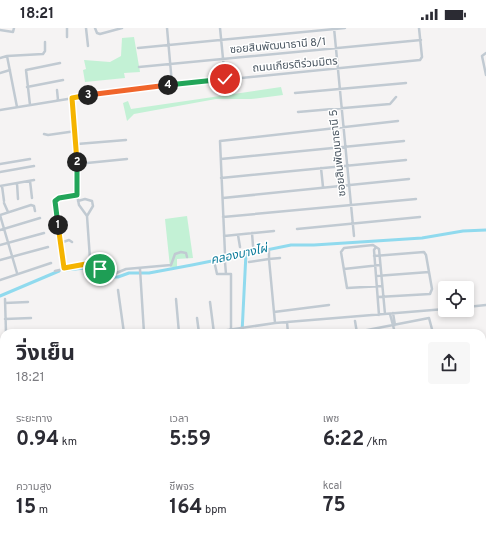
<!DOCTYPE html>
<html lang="th">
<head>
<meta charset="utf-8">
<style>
	body { margin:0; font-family:Overpass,"Noto Sans Thai",sans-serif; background:#f7f7f7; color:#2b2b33; height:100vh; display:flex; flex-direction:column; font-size:15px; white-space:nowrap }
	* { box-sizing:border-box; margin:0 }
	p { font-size:13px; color:#7c7c81 }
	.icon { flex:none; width:22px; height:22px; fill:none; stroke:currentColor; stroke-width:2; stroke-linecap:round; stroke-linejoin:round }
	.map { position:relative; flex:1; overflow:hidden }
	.sheet { position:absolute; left:0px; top:301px; width:486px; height:212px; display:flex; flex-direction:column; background:#fff; border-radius:12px 12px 0 0; box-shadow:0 2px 6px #0003 }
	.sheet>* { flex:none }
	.buttons { position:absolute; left:438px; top:253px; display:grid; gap:8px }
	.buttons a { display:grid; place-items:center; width:36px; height:36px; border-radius:4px; background:#fff; box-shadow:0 2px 6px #0003; font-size:20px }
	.pin { position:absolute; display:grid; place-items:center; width:34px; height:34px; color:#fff; margin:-17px; border:2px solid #fff; border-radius:50%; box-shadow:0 1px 4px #0007 }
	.km { position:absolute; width:20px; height:20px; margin:-10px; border-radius:50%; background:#222; color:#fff; font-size:11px; line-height:20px; text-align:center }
	.round { display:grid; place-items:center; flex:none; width:42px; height:42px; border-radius:4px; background:#f7f7f7 }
	.headline { display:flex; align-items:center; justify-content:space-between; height:68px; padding:0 16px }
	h1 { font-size:22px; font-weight:700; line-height:30px }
	.metrics { display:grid; grid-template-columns:repeat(3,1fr); gap:6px; height:68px; padding:4px 16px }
	.metrics div { display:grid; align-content:center }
	.metrics b { font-size:20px; font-weight:700 }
	.metrics small { font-size:11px; font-weight:400 }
	.metrics p { font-size:11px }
	.status { display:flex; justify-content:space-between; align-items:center; height:28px; padding:0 20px; background:#fff; direction:ltr }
	.status svg { height:11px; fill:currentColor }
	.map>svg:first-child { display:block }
	.green { fill:#c3f1d5 }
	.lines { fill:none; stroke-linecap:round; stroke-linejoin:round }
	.canal { stroke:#90daee; stroke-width:3 }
	.minor { stroke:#c1cad2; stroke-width:2.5 }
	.split-1-casing { stroke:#fff; stroke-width:8 }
	.split-2-casing { stroke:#fff; stroke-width:8 }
	.split-3-casing { stroke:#fff; stroke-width:8 }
	.split-4-casing { stroke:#fff; stroke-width:8 }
	.split-5-casing { stroke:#fff; stroke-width:8 }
	.split-1 { stroke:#f5b400; stroke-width:5 }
	.split-2 { stroke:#22a559; stroke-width:5 }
	.split-3 { stroke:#f5b400; stroke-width:5 }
	.split-4 { stroke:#f0652b; stroke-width:5 }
	.split-5 { stroke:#22a559; stroke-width:5 }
	.labels { text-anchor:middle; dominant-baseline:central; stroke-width:3; stroke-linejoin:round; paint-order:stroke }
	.street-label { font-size:11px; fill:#4a5661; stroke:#fff }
	.water-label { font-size:12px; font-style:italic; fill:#0c7c9b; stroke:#fff }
</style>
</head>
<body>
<div class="status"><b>18:21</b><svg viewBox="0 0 49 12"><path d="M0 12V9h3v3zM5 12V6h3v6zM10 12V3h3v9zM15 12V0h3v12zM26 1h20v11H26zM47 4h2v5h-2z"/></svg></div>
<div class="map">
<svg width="486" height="513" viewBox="0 0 486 513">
	<rect width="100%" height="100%" fill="#f5f3f3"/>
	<path class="green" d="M 134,9 L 140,44 L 124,45 L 125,50 L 85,54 L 83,42 L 86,41 L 84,32 L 110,34 L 121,28 L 122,10 Z
		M 281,59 L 283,67 L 251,71 L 216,71 L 134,86 L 127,93 L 123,75 L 128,73 L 131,81 Z
		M 187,188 L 193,230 L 177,231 L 177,239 L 170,239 L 165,191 Z"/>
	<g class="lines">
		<path class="canal" d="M 66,242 L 85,240 L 108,249 L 118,249 L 129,245 L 149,245 L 192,237 L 291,217 L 314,217 L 422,210 L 463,203 L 486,202
			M 0,268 L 59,243
			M 242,305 L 246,225
			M 239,509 L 239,513"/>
		<path class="minor" d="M 86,0 L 88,18
			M 95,0 L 97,5 L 100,6 L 122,0
			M 167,0 L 172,56
			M 220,0 L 225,51
			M 334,0 L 354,208
			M 0,2 L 13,4 L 14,0
			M 67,9 L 67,0
			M 138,20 L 345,0
			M 0,30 L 7,28
			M 139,39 L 421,12
			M 0,45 L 10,42
			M 486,47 L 482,28 L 486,25
			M 27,59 L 63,52
			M 57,62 L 58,72
			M 295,65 L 406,55
			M 72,70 L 77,116 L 126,112
			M 30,77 L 26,42 L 60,35
			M 17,79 L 7,28 L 43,26 L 45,23 L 45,14
			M 0,82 L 123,62 L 420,32 L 422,29 L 419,0
			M 298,84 L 390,76 L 396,69
			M 44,106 L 48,107 L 76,103
			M 221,131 L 404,113
			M 0,136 L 30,131
			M 77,136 L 127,131
			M 321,140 L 323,159
			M 0,144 L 34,138
			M 221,150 L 406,132
			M 30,153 L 32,170
			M 17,155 L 18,171
			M 0,158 L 34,152
			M 2,158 L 4,173
			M 77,167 L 79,177 L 87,188 L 90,231
			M 223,170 L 409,151
			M 78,173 L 85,171 L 92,173 L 93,178 L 87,188
			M 4,175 L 8,184
			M 0,187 L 17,245
			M 0,187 L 31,177 L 34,178 L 35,183
			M 223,189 L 416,171
			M 58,195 L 67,194
			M 297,201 L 420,189
			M 0,202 L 40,190
			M 252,205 L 253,218
			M 238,207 L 240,219
			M 224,208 L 274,203
			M 60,215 L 69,212 L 72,214
			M 0,217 L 44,205
			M 376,219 L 374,222 L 379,287
			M 269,222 L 269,231 L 280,230
			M 225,226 L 220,113 L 398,93
			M 374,228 L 424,224 L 426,227 L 432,261 L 430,266 L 378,269
			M 0,232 L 48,219
			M 225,234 L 226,246
			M 249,234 L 269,231 L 275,295
			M 215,237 L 217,246 L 231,246 L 231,301
			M 64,240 L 55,173 L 59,170 L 77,167 L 77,116
			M 140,241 L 144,305
			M 344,241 L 380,237
			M 55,243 L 86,236 L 114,246 L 126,241 L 171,237 L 175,226 L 181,224 L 186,225 L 187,229
			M 376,248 L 429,244
			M 0,252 L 51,235
			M 382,258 L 347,260 L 341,224 L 344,220 L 373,217 L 379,221 L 385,286
			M 118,262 L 124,305
			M 5,271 L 6,305
			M 176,271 L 179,305
			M 210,274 L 214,305
			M 5,275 L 28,274
			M 467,279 L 486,277
			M 274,284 L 329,277
			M 393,285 L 395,297
			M 390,286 L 395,305
			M 197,290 L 199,305
			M 5,291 L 31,290
			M 355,293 L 357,305
			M 287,294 L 288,305
			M 357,304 L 429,290 L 433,305
			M 208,305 L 275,295 L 445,281
			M 0,344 L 4,343
			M 482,369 L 486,368
			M 482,384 L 486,383
			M 0,393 L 4,391
			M 482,399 L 486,398
			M 29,509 L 31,513
			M 54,509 L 56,513
			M 134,509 L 136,513
			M 155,509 L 156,510
			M 303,509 L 304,513
			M 34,513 L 42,509
			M 112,513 L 118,509
			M 163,513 L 195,509"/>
	</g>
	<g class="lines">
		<defs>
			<path id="split-1" d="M 58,197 L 64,240 L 86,236 L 100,241"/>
			<path id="split-2" d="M 58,197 L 55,173 L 59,170 L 77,167 L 77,134"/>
			<path id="split-3" d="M 77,134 L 72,70 L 88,67"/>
			<path id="split-4" d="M 88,67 L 168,57"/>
			<path id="split-5" d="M 168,57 L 225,51"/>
		</defs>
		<use href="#split-1" class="split-1-casing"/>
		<use href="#split-2" class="split-2-casing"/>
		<use href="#split-3" class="split-3-casing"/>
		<use href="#split-4" class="split-4-casing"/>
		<use href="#split-5" class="split-5-casing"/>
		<use href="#split-1" class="split-1"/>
		<use href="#split-2" class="split-2"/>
		<use href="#split-3" class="split-3"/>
		<use href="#split-4" class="split-4"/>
		<use href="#split-5" class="split-5"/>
	</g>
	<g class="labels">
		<g class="street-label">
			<text transform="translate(278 18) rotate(-5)">ซอยสินพัฒนาธานี 8/1</text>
			<text transform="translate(295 37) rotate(-5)">ถนนเกียรติร่วมมิตร</text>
			<text transform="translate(338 125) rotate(-96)">ซอยสินพัฒนาธานี 5</text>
		</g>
		<g class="water-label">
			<text transform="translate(239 227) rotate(-12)">คลองบางไผ่</text>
		</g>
	</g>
</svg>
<div class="buttons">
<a><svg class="icon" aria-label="locate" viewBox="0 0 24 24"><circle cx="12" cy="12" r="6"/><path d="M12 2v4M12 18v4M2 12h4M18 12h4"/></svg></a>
</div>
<div class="pin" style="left:100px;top:241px;background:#1e9e55"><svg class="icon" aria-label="arrive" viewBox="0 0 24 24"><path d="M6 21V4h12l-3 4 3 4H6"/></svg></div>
<div class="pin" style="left:225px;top:51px;background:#d93025"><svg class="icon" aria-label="check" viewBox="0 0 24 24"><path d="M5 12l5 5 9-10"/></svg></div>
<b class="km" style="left:58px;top:197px">1</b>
<b class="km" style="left:77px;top:134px">2</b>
<b class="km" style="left:88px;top:67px">3</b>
<b class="km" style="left:168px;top:57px">4</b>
<section class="sheet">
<div class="headline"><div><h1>วิ่งเย็น</h1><p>18:21</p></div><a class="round"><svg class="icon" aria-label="share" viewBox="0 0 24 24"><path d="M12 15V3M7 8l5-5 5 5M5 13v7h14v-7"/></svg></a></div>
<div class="metrics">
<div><p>ระยะทาง</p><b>0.94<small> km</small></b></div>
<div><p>เวลา</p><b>5:59</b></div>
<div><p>เพซ</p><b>6:22<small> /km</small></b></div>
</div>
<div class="metrics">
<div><p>ความสูง</p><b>15<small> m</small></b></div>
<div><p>ชีพจร</p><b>164<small> bpm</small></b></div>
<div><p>kcal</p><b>75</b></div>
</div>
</section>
</div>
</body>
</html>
